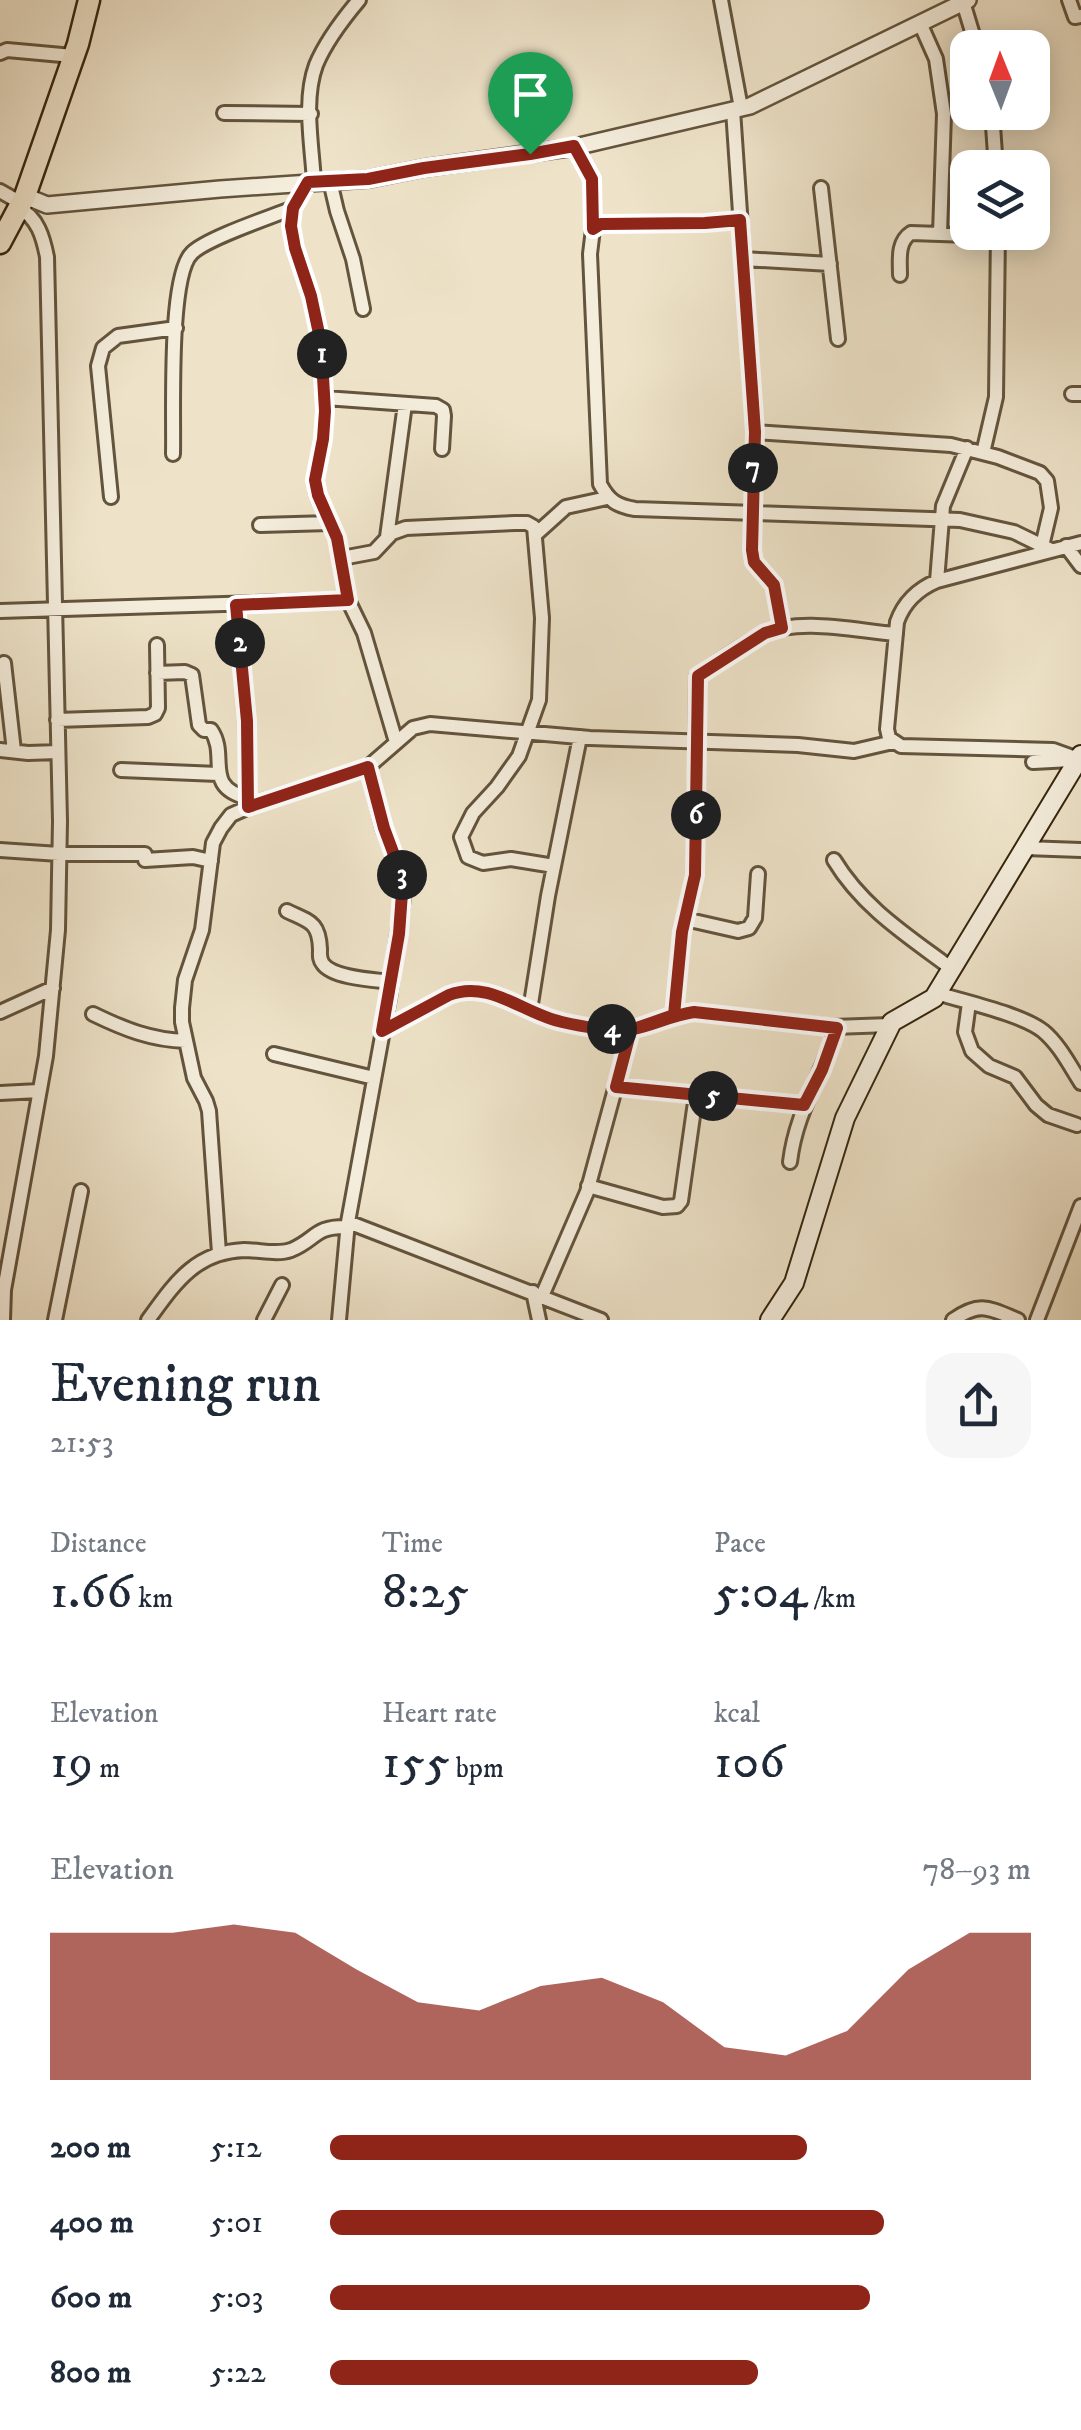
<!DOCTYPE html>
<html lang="en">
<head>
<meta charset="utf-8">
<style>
	body { margin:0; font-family:"IM FELL DW Pica",serif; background:#f6f6f7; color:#1f2937; height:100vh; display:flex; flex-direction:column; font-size:38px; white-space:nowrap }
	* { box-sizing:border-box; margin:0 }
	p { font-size:32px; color:#747a83 }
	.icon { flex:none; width:55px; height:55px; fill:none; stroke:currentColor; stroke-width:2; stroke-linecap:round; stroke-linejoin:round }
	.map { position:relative; height:1320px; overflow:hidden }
	.panel { display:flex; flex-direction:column; background:#fff; flex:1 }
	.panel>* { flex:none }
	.needle { width:65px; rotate:359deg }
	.controls { position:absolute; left:950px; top:30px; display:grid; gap:20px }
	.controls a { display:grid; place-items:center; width:100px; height:100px; border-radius:20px; background:#fff; box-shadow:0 5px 25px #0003; font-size:50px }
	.pin { position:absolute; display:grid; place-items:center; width:85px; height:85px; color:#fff; margin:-102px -42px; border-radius:50% 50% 50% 0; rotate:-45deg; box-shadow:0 0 10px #0007 }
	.pin .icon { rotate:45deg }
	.km { position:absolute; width:50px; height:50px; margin:-25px; border-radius:50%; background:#222; color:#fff; font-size:28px; line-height:50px; text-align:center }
	.round { display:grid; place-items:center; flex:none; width:105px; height:105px; border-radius:30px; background:#f6f6f7 }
	.head { display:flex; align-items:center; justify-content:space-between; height:170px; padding:0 50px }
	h1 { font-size:55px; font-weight:600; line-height:75px }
	.figures { display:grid; grid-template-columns:repeat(3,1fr); gap:15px; height:170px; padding:10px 50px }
	.figures div { display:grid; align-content:center }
	.figures b { font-size:50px; font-weight:600 }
	.figures small { font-size:28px; font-weight:400 }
	.figures p { font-size:28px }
	.chart { height:280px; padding:20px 50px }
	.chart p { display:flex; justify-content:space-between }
	.chart svg { width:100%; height:180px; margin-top:10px; fill:#8f2418; opacity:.7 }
	ul { padding:0 50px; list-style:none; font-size:32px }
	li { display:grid; grid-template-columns:160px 120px 1fr; align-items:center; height:75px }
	li i { height:25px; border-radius:12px; background:#8f2418 }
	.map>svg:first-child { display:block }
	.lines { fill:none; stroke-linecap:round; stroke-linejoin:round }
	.minor-casing { stroke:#63543d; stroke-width:18 }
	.tertiary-casing { stroke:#63543d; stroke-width:20 }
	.secondary-casing { stroke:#35250e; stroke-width:22 }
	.trunk-casing { stroke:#35250e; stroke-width:25 }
	.minor { stroke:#f4eddc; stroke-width:12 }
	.tertiary { stroke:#f4eddc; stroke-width:15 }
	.secondary { stroke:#f4eddc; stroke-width:18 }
	.trunk { stroke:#eee3c9; stroke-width:20 }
	.route-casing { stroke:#fff; stroke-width:20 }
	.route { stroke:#8f2418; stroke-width:12 }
</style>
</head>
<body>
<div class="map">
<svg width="1081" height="1320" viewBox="0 0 1081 1320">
	<rect width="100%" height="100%" fill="#eee3c9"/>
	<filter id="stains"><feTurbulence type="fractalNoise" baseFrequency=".002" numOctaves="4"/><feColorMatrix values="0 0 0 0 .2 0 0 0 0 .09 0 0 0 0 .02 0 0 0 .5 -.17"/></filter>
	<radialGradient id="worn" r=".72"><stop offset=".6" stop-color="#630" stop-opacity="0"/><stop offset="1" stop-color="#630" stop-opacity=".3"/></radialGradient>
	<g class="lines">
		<defs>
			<path id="minor" d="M 721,0 L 741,108
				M 1069,0 L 1075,17 L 1081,16
				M 963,2 L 977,48
				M 920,23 L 936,59 L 944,114 L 940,234
				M 0,53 L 7,50 L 73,56
				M 733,110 L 755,432 L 752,550 L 754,562 L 774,585 L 782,628
				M 992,112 L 996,168
				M 224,113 L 311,114
				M 575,147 L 592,179 L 593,229
				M 330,181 L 337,211 L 353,259 L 363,309
				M 308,182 L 293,208 L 291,226 L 295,248 L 311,296 L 321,343 L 325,411 L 323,439 L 315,480 L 317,495 L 337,538 L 348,600 L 364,633 L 396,742
				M 314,182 C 312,145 303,100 316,65 C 326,41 343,19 359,0
				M 821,188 L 838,339
				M 0,191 L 21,203
				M 740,220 L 705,223 L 601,224 L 593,229 L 590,254 L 600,484 C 609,501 617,506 635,509 L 960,520 L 1014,532 L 1051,550
				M 743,259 L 830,264
				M 900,275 C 900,260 897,242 911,233 L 998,236
				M 1072,394 L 1081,394
				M 325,398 L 436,406 L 443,410 L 444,416 L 442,449
				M 755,432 L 951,445 L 998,457 L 1040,473 L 1047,481 L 1051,508 L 1042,546
				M 983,453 L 996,397 L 998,232
				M 173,454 C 174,416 168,276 192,253 C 207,238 271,217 293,208
				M 111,497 L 98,366 L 103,348 L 118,336 L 176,328
				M 260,525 L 330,523
				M 536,534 L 566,507 L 607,498
				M 387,537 L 405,404
				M 1066,546 L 1081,566
				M 342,558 L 374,552 L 392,533 L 406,528 L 515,523 L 527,523 L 534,527 L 542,618 L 539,700 L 519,756 L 497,787 L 473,813 L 461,837 L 468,857 L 483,863 L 511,859 L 554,866
				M 937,581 L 943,506 L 967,448
				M 236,605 L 247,721 L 248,807
				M 0,611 L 348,600
				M 4,663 L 14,751
				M 157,673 L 185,672 L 192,675 L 199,725 L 204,730 L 211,730 C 229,756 202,787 248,798
				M 57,720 L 148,717 L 155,714 L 158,708 L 157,645
				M 0,750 L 28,753 L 58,752
				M 1078,759 L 1053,750 L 901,746 L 889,738 L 887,729 L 897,622 C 904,602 918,589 937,581 L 1081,543
				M 1033,762 L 1071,760
				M 121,770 L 218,774
				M 1025,848 L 1081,850
				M 0,850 L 59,854 L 145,854
				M 145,860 L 193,857 L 211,861
				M 834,860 C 863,908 908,936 952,969
				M 287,911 C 310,922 319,922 320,949 C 320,955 319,959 323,964 C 333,978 375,980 391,982
				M 685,919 L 738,931 L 749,928 L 755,918 L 758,874
				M 937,993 C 965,1002 1021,1014 1043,1031 C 1059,1044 1070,1066 1081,1083
				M 969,1003 L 965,1032 L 972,1051 L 989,1066 L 1015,1077 L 1036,1105 L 1048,1115 L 1077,1125
				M 530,1010 L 548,896 L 580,737
				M 0,1012 L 53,988
				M 93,1014 C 124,1029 151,1040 186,1041
				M 674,1015 L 682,933 L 695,875 L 697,676 C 719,662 741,645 764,634 C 799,617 857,631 896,634
				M 382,1031 L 449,995 C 489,979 524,1014 562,1022 C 580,1026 615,1033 633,1029 C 653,1025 672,1015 693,1012 L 833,1027 L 890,1025
				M 274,1054 L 374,1078
				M 616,1087 L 804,1105
				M 0,1093 L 39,1091
				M 790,1162 C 796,1111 822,1076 837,1027
				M 588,1186 L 663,1207 L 677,1206 L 681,1201 L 696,1095
				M 348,1222 L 601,1320
				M 219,1253 L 209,1111 L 206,1101 L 194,1078 L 182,1022 L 182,1008 L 185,980 L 202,930 L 213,843 L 221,828 L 231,815 L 260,802 L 368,767 L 413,728 L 430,724 L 590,738 L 798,745 L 854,751 L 893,742
				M 533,1292 L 539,1320
				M 542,1296 L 587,1192 L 631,1030
				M 3,1320 L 4,1290 L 46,1056 L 58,930 L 60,821 L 47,257 C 43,237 38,218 18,207
				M 55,1320 L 81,1191
				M 148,1320 C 175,1283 195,1252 244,1250 C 260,1250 277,1255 291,1250 C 316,1240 314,1226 347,1227
				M 264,1320 L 282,1285
				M 339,1320 L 348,1222 L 389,998 L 403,898 L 403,879 L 383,828 L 368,767
				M 953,1320 C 980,1301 989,1308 1018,1320
				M 1037,1320 L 1081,1206"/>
			<path id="tertiary" d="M 25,196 L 47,205 L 220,189 L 369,179 L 424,168 L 575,147 L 750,106 L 968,0"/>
			<path id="secondary" d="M 770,1320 L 794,1283 L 845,1118 L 892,1022 L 934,998 L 1081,755"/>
			<path id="trunk" d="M 0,243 L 25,196 L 78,44 L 89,0"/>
		</defs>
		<use href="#minor" class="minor-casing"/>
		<use href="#tertiary" class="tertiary-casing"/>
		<use href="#secondary" class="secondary-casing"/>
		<use href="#trunk" class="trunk-casing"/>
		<use href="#minor" class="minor"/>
		<use href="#tertiary" class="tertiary"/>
		<use href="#secondary" class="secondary"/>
		<use href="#trunk" class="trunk"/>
	</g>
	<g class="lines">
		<defs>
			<path id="route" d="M 530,154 L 424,168 L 368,179 L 308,182 L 293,208 L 291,226 L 295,248 L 311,296 L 321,343 L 325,411 L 323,439 L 315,480 L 318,495 L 337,538 L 348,600 L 236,605 L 247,721 L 248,807 L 368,767 L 384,828 L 403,879 L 399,934 L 382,1031 L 449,995 C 489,979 524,1014 562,1022 C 580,1026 615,1033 633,1029 C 654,1025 672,1015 694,1012 L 837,1028 L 822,1070 L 804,1105 L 616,1087 L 631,1030 L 674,1015 L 682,932 L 695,875 L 698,676 L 765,633 L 782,628 L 774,585 L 754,562 L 752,550 L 755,432 L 740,220 L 705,223 L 601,224 L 593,229 L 592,179 L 574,146 L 530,154"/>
		</defs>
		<use href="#route" class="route-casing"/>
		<use href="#route" class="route"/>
	</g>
	<rect width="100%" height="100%" filter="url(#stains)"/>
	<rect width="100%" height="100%" fill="url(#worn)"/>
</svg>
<div class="controls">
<a><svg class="needle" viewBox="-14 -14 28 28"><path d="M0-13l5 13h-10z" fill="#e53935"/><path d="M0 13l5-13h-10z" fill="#747a83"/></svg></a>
<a><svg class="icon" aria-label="layers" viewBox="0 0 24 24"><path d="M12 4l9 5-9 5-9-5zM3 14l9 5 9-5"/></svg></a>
</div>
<div class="pin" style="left:530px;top:154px;background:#1e9e55"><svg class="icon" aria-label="arrive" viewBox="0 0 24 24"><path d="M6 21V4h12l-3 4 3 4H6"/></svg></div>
<b class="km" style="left:322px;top:354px">1</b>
<b class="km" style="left:240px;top:643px">2</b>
<b class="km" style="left:402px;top:875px">3</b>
<b class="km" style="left:612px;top:1029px">4</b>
<b class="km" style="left:713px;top:1096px">5</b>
<b class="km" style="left:696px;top:815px">6</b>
<b class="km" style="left:753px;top:468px">7</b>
</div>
<section class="panel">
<div class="head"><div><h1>Evening run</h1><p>21:53</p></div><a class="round"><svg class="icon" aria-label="share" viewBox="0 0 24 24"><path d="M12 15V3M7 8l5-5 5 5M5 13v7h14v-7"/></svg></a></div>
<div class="figures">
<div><p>Distance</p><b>1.66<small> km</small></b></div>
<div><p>Time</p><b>8:25</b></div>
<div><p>Pace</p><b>5:04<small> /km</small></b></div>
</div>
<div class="figures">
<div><p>Elevation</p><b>19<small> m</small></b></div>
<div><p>Heart rate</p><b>155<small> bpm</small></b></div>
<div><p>kcal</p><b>106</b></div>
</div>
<div class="chart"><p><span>Elevation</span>78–93 m</p>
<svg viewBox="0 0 160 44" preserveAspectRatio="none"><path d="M0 44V8L10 8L20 8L30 6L40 8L50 17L60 25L70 27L80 21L90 19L100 25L110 36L120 38L130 32L140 17L150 8L160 8V44z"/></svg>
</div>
<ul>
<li><b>200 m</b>5:12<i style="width:68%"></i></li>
<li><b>400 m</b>5:01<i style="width:79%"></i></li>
<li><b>600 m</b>5:03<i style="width:77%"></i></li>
<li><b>800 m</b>5:22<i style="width:61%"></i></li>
</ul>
</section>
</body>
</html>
